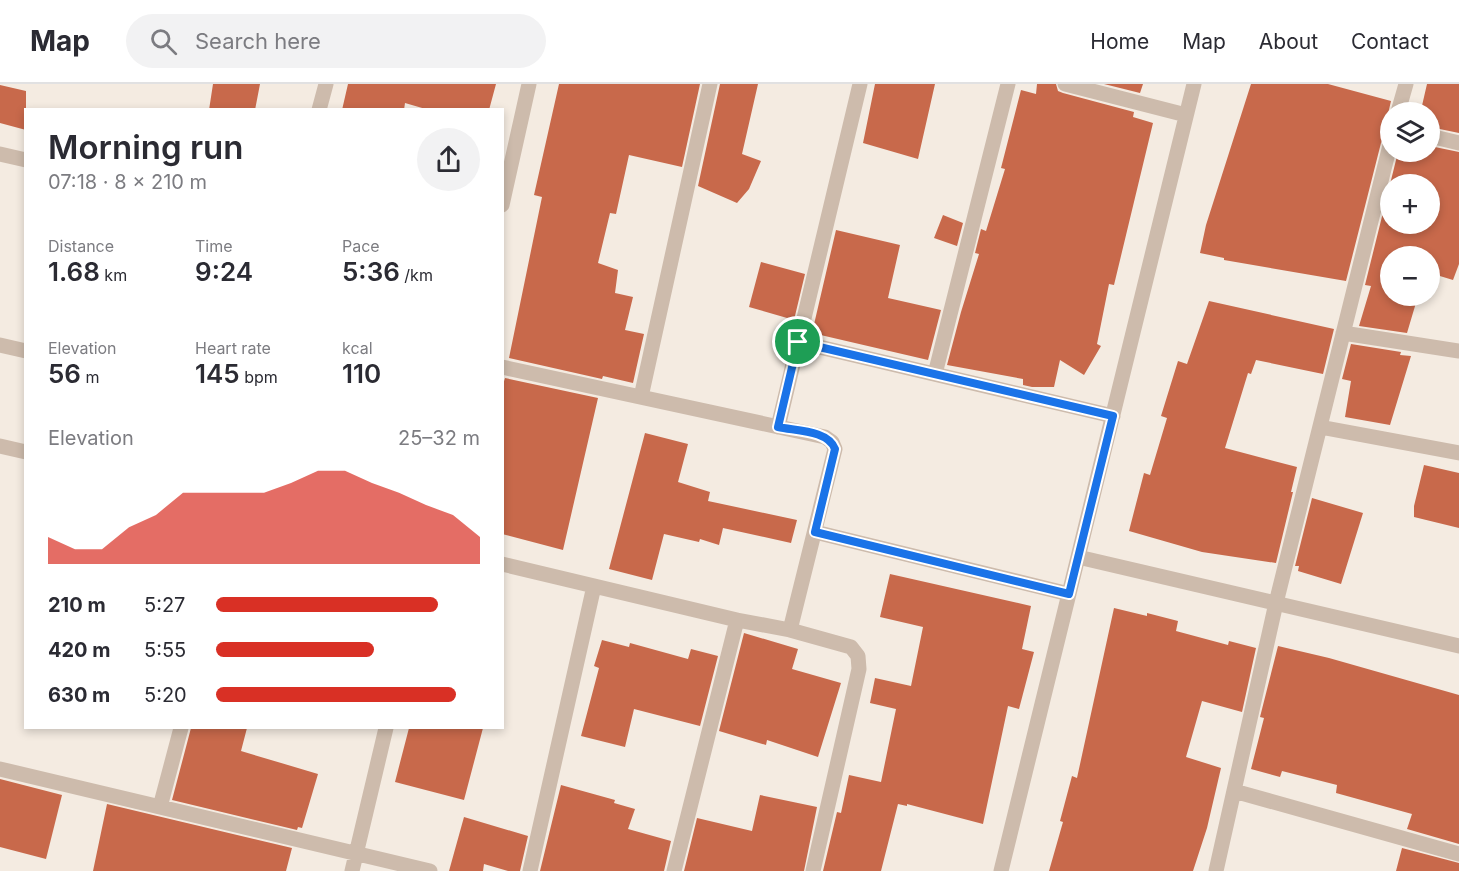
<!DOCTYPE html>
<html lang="en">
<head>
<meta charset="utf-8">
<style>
	body { margin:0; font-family:Inter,sans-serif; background:#f2f2f3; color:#2b2b33; height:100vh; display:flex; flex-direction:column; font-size:22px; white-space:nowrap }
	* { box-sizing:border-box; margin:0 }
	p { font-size:20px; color:#7c7c81 }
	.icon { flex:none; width:33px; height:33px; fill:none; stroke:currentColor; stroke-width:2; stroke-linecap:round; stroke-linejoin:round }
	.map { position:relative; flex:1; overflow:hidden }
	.side { position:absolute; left:24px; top:24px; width:480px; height:621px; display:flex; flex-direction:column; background:#fff; border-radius:0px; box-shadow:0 3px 9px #0003 }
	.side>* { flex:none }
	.tools { position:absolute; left:1380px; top:18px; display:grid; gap:12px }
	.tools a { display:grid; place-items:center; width:60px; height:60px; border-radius:50%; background:#fff; box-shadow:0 3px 9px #0003; font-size:30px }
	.pin { position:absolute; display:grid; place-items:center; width:51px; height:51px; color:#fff; margin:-26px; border:3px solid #fff; border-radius:50%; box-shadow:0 2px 6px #0007 }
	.round { display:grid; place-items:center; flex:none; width:63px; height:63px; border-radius:32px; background:#f2f2f3 }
	.headline { display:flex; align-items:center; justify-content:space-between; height:102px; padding:0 24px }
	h1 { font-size:33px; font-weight:600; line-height:45px }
	.metrics { display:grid; grid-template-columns:repeat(3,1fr); gap:9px; height:102px; padding:6px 24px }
	.metrics div { display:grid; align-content:center }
	.metrics b { font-size:26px; font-weight:600 }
	.metrics small { font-size:16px; font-weight:400 }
	.metrics p { font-size:16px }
	.chart { height:168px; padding:12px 24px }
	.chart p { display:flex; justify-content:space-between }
	.chart svg { width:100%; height:108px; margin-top:6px; fill:#d93025; opacity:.7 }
	ul { padding:0 24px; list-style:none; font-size:20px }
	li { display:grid; grid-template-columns:96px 72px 1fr; align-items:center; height:45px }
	li i { height:15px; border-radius:8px; background:#d93025 }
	header { display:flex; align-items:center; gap:36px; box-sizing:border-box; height:84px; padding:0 30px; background:#fff; border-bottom:2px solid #e1e1e2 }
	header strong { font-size:28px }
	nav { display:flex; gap:33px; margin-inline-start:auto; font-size:21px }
	.search { width:420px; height:54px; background:#f2f2f3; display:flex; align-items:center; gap:15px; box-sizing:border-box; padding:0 21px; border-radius:33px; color:#7c7c81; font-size:22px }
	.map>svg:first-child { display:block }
	.building { fill:#c8694b; fill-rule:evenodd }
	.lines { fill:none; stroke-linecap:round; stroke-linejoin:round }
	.minor { stroke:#cdbbac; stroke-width:15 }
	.route-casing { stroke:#fff; stroke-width:12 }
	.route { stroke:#1a73e8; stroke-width:8 }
</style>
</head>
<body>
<header>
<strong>Map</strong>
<div class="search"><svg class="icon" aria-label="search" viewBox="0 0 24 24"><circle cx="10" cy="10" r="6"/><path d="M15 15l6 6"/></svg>Search here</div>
<nav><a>Home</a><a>Map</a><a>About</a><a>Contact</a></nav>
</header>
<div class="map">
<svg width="1459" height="787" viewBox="0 0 1459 787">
	<rect width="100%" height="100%" fill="#f4ebe1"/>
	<path class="building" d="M 213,0 L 260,0 L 255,26 L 209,26 Z
		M 348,0 L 496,0 L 489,26 L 429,26 L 405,19 L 404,26 L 342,26 Z
		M 559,0 L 700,0 L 682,83 L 629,71 L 616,130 L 610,129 L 598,179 L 618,186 L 615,209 L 633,213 L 625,246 L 644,250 L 633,299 L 603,292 L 602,295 L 509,274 L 542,113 L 534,111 Z
		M 720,0 L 758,0 L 742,70 L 761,77 L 749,105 L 737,119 L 698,102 Z
		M 875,0 L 935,0 L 918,75 L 863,59 Z
		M 1037,0 L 1056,0 L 1058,7 L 1063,9 L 1134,28 L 1133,33 L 1153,39 L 1114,201 L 1109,200 L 1097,260 L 1101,262 L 1084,291 L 1060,276 L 1054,303 L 1032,303 L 1023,301 L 1023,295 L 947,281 L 961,228 L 979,170 L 975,169 L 981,145 L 986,147 L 1005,85 L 1001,84 L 1021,6 L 1036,10 Z
		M 1104,0 L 1143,0 L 1140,9 Z
		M 1251,0 L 1328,0 L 1391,17 L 1388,30 L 1390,34 L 1390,51 L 1383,54 L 1381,59 L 1346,197 L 1224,176 L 1224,174 L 1200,169 L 1206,141 Z
		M 1427,0 L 1459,0 L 1459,49 L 1430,43 L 1430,28 L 1408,28 L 1410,22 L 1421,26 Z
		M 0,1 L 26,7 L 26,46 L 0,39 Z
		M 1430,62 L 1459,68 L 1459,180 L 1453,196 L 1430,189 L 1430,172 L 1390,172 L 1390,212 L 1418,212 L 1407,249 L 1359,242 L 1371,202 L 1365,201 L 1398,68 L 1430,68 ZM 1390,100 L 1430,100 L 1430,140 L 1390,140 Z
		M 943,131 L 963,139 L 957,162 L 934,154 Z
		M 836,146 L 900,161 L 888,214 L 941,226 L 928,276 L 812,249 Z
		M 761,178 L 805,190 L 794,236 L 749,223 Z
		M 1209,217 L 1334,245 L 1323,290 L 1256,276 L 1251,290 L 1248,289 L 1225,364 L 1297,383 L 1291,408 L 1293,408 L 1276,479 L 1202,468 L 1129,447 L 1144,389 L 1150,391 L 1167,334 L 1161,332 L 1178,277 L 1187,280 Z
		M 1351,260 L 1401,268 L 1400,271 L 1411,272 L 1390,341 L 1345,333 L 1351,297 L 1342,295 Z
		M 505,294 L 598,314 L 563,466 L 502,450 L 502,304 Z
		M 645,349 L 688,360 L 678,398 L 710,408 L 708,417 L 797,436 L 791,459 L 723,444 L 719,461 L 700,455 L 699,458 L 664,450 L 652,496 L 609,485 Z
		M 1424,381 L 1459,389 L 1459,444 L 1414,433 L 1414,422 Z
		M 1312,414 L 1363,429 L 1341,500 L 1298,487 L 1299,482 L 1295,482 Z
		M 890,490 L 1031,522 L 1022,565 L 1034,568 L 1019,625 L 1008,622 L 983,740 L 907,720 L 907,722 L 898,720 L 881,787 L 823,787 L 837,728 L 841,729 L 849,691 L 881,698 L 896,625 L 870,619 L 875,594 L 911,602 L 923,543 L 880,533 Z
		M 1114,524 L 1147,532 L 1147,529 L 1178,537 L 1176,547 L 1228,561 L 1229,557 L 1256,564 L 1242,628 L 1202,617 L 1186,673 L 1221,684 L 1207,744 L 1193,787 L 1049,787 L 1063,738 L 1060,737 L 1072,692 L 1077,694 Z
		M 744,549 L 798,565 L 792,585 L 841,599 L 818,673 L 767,656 L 766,661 L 719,647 Z
		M 602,556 L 629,563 L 630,559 L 688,575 L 691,565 L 718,572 L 700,642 L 634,625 L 625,663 L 581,652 L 599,584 L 594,582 Z
		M 1278,562 L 1329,574 L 1459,611 L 1459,760 L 1407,745 L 1412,730 L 1336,709 L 1337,701 L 1282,687 L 1280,693 L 1251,685 L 1264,634 L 1260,633 Z
		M 191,644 L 247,644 L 241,667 L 318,690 L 302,744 L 298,743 L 297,746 L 172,716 Z
		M 409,644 L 483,644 L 464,716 L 395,698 Z
		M 0,695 L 62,711 L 46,775 L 0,763 Z
		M 561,701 L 615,716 L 614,719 L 635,725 L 628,745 L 671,757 L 664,787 L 540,787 Z
		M 760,711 L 817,723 L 804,787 L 684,787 L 697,734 L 752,747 Z
		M 107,720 L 292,764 L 286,787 L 93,787 Z
		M 464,733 L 528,752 L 520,787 L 508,787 L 484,780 L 483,787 L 449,787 Z
		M 1402,764 L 1459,779 L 1459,787 L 1396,787 Z"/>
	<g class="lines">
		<path class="minor" d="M 1065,0 L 1186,31
			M 319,26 L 326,0
			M 1398,28 L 1406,0
			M 1430,52 L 1459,59
			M 0,70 L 26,76
			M 502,121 L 529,0
			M 1343,249 L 1459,267
			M 798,258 L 1113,332
			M 0,261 L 26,267
			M 502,283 L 825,353 L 832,358 L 835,365 L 790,546
			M 935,290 L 1008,0
			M 641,313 L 710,0
			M 778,343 L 860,0
			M 1320,343 L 1459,369
			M 0,362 L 26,368
			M 815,448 L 1069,510
			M 1078,473 L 1459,562
			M 502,480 L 737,536 L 790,546 L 851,563 L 858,572 L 859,585 L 813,787
			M 0,685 L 430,787
			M 1234,707 L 1459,770
			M 160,723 L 181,644
			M 352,787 L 386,644
			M 530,787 L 594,502
			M 674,787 L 737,536
			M 1001,787 L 1194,0
			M 1216,787 L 1276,519 L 1390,61"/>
	</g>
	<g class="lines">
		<defs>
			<path id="route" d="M 798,258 L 1113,332 L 1069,510 L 815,448 L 835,365 C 828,346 796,347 778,343 Z"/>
		</defs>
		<use href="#route" class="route-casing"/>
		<use href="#route" class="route"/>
	</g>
</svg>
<div class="tools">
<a><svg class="icon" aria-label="layers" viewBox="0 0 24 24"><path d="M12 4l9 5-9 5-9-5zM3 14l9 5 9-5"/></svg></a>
<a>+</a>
<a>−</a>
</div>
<div class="pin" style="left:798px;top:258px;background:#1e9e55"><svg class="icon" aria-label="arrive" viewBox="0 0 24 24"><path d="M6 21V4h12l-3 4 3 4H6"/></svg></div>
<section class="side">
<div class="headline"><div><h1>Morning run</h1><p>07:18 · 8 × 210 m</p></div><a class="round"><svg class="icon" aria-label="share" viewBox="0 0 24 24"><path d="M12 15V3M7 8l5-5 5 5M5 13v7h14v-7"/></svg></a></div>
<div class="metrics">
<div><p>Distance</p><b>1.68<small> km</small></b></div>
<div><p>Time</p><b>9:24</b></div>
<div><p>Pace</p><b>5:36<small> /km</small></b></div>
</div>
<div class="metrics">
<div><p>Elevation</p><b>56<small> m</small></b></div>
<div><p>Heart rate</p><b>145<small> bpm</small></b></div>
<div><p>kcal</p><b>110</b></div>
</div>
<div class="chart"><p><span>Elevation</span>25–32 m</p>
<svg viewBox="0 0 160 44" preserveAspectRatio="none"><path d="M0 44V33L10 38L20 38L30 29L40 24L50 15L60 15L70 15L80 15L90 11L100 6L110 6L120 11L130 15L140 20L150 24L160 33V44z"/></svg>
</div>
<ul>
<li><b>210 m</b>5:27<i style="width:84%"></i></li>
<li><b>420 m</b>5:55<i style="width:60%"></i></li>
<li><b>630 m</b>5:20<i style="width:91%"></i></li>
</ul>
</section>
</div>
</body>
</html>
